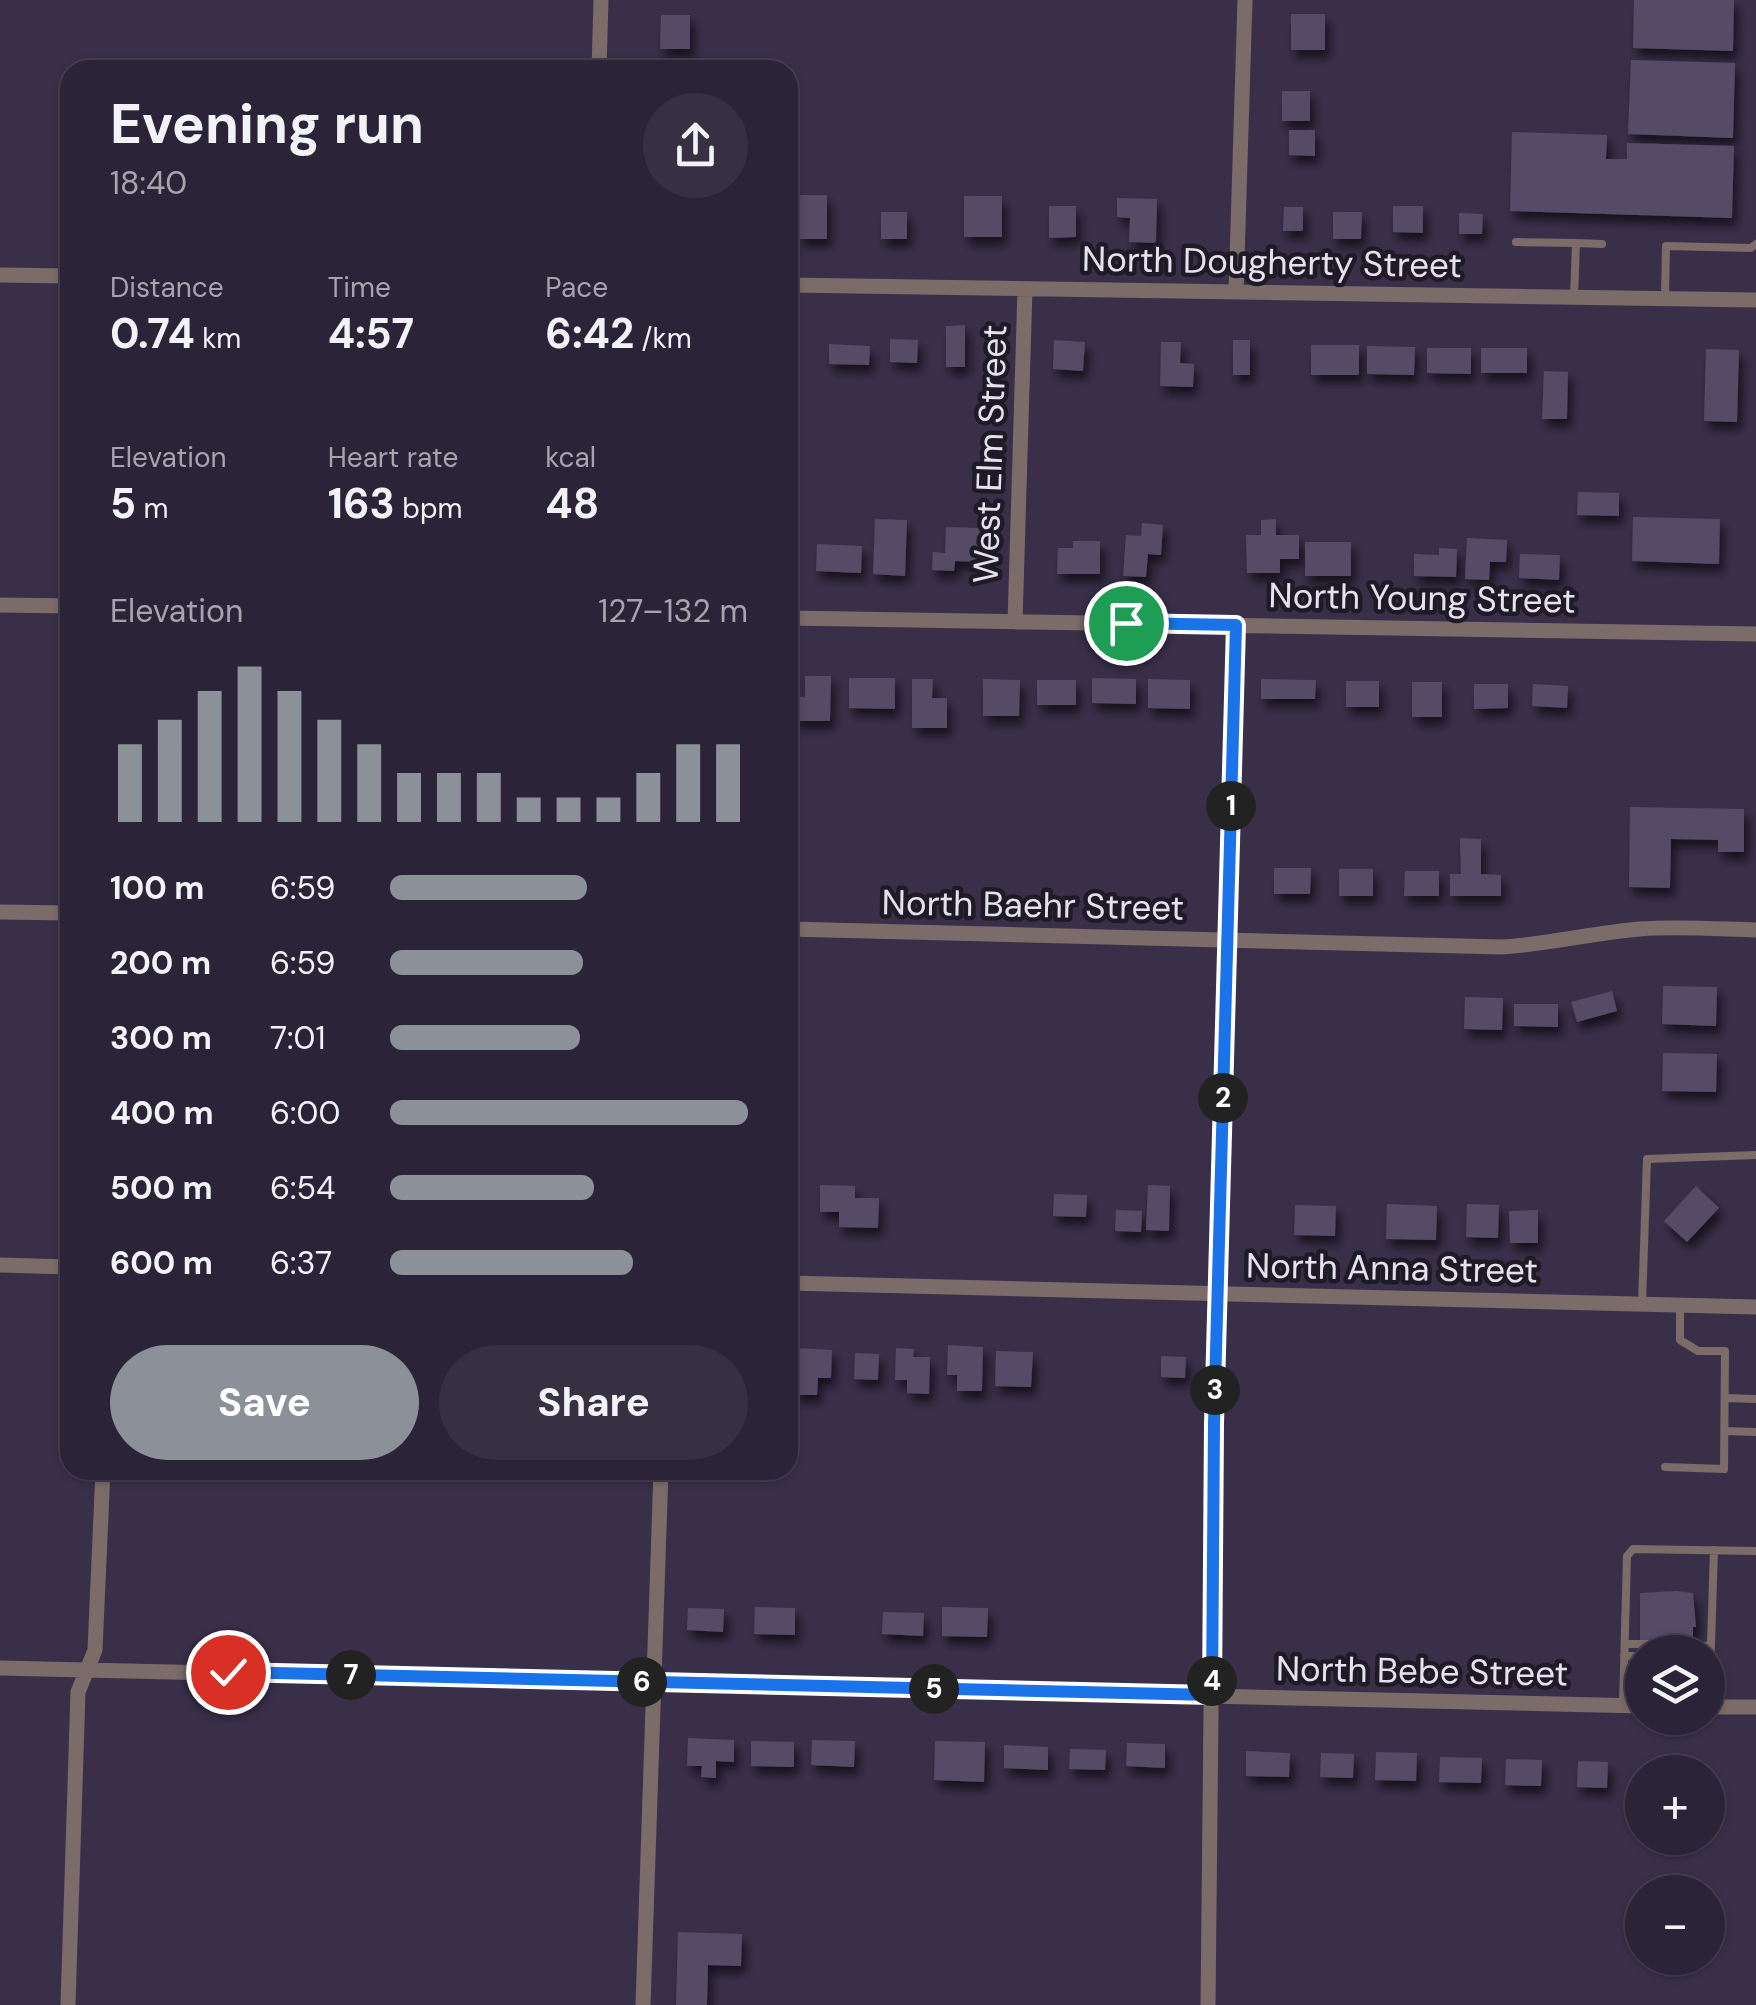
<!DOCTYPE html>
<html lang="en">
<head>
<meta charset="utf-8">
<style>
	body { margin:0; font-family:"DM Sans",sans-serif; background:#372f42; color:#f1f3f6; height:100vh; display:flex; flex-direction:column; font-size:38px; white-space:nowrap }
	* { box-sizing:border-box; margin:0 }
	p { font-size:32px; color:#a6a4ad }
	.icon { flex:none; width:55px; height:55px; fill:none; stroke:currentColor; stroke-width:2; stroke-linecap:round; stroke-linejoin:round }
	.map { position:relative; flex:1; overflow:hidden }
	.sheet { position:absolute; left:60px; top:60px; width:738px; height:1420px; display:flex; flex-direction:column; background:#2b2337; border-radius:30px; box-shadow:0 2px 8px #0004,0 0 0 2px #474052 }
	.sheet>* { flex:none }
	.fabs { position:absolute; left:1625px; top:1635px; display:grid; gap:20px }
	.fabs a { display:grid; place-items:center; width:100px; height:100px; border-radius:50%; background:#2b2337; box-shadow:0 2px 8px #0004,0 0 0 2px #474052; font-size:50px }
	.pin { position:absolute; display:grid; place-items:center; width:85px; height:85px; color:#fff; margin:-42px; border:5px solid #fff; border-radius:50%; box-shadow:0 2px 10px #0007 }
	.km { position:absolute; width:50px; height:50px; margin:-25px; border-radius:50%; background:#222; color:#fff; font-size:28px; line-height:50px; text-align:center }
	.round { display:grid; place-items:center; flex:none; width:105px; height:105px; border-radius:52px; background:#372f42 }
	.overview { display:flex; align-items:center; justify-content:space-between; height:170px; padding:0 50px }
	h1 { font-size:55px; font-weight:700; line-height:75px }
	.stats { display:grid; grid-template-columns:repeat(3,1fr); gap:15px; height:170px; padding:10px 50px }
	.stats div { display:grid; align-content:center }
	.stats b { font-size:42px; font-weight:700 }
	.stats small { font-size:28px; font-weight:400 }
	.stats p { font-size:28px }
	.chart { height:280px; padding:20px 50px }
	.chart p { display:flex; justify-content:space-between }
	.chart svg { width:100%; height:180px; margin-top:10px; stroke:#8c9099; stroke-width:6 }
	.cta { display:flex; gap:20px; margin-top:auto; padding:20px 50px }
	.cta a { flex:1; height:115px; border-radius:60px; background:#8c9099; color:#fff; font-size:40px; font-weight:700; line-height:115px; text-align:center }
	.cta a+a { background:#372f42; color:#f1f3f6 }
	ul { padding:0 50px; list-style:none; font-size:32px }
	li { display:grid; grid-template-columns:160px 120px 1fr; align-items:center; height:75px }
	li i { height:25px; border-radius:12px; background:#8c9099 }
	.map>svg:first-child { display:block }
	.building { fill:#554b66; filter:url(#shadow) }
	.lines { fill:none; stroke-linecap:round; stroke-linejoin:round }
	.service { stroke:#7c6c69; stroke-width:8 }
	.minor { stroke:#7c6c69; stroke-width:15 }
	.route-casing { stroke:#fff; stroke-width:20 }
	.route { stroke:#1a73e8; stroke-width:12 }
	.labels { text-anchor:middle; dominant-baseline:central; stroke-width:9; stroke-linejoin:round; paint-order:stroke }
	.street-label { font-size:35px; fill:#e6e0f1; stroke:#1e1a26 }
</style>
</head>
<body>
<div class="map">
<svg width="1756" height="2005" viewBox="0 0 1756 2005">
	<defs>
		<filter id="shadow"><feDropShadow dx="4.5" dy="8" stdDeviation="5" flood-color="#0009"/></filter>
	</defs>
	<rect width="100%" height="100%" fill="#392f49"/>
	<path class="building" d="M 1634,0 L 1734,0 L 1733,51 L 1633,48 Z
		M 1291,14 L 1325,14 L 1325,50 L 1291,50 Z
		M 661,15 L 690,15 L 690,49 L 660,49 Z
		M 1631,60 L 1735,63 L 1733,138 L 1628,134 Z
		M 1282,91 L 1310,91 L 1310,121 L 1282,121 Z
		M 1289,130 L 1315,130 L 1315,156 L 1289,155 Z
		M 1512,132 L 1607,135 L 1606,159 L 1627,159 L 1627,143 L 1734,146 L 1732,218 L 1510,211 Z
		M 798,195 L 827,195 L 827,239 L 799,239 Z
		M 964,196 L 1002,196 L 1002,237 L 964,237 Z
		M 1117,198 L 1157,199 L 1156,243 L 1129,242 L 1130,218 L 1117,217 Z
		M 1049,206 L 1076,206 L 1076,237 L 1049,238 Z
		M 1393,206 L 1423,206 L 1423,233 L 1393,232 Z
		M 1284,207 L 1303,207 L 1303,231 L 1283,231 Z
		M 881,212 L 907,212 L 907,239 L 881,239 Z
		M 1333,212 L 1362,212 L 1361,239 L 1333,239 Z
		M 1459,213 L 1483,214 L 1482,234 L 1459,234 Z
		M 965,325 L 965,367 L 946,367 L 946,326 Z
		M 890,339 L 918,340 L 917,363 L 890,362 Z
		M 1054,340 L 1085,342 L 1083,371 L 1053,369 Z
		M 1233,340 L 1250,340 L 1250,375 L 1233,375 Z
		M 1161,342 L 1181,342 L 1180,363 L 1194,364 L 1193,387 L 1160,386 Z
		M 829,344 L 870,346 L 869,365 L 829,364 Z
		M 1311,345 L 1359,345 L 1359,375 L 1311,375 Z
		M 1367,346 L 1415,347 L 1414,375 L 1367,374 Z
		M 1427,348 L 1471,348 L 1471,374 L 1427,373 Z
		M 1481,348 L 1527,348 L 1527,373 L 1481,373 Z
		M 1706,349 L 1739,350 L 1737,422 L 1704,421 Z
		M 1544,371 L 1568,372 L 1567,419 L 1542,419 Z
		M 1578,492 L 1619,493 L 1619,516 L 1577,515 Z
		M 1633,517 L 1720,519 L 1719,564 L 1632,561 Z
		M 875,519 L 907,520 L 905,576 L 873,574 Z
		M 1276,519 L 1276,535 L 1299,535 L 1299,559 L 1280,559 L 1280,573 L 1247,573 L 1246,535 L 1261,535 L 1261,520 Z
		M 1142,523 L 1163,525 L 1161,555 L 1148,554 L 1146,577 L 1123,576 L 1126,535 L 1141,536 Z
		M 946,527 L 980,528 L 978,562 L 955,561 L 954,571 L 932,570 L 933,552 L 945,553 Z
		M 1467,538 L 1507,540 L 1506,562 L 1490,562 L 1489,580 L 1465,579 Z
		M 1073,541 L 1100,541 L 1100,574 L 1057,574 L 1058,548 L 1073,548 Z
		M 1305,542 L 1351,542 L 1351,576 L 1305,576 Z
		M 817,544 L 862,546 L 861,573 L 816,571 Z
		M 1439,548 L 1457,549 L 1456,577 L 1414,576 L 1414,554 L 1439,555 Z
		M 1520,554 L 1560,555 L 1559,580 L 1519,578 Z
		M 805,676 L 831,676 L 830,721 L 794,721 L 794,697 L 805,697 Z
		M 849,678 L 895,678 L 895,709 L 849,708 Z
		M 1092,678 L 1136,679 L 1136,704 L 1092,703 Z
		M 912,679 L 933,679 L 932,698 L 947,698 L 947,728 L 912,728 Z
		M 983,679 L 1020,680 L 1019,716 L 983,716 Z
		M 1148,679 L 1190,680 L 1190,709 L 1148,708 Z
		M 1261,679 L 1316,680 L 1315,699 L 1261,699 Z
		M 1037,680 L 1076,680 L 1076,705 L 1037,705 Z
		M 1346,681 L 1379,681 L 1379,707 L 1346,707 Z
		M 1412,682 L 1442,682 L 1442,717 L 1412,717 Z
		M 1474,684 L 1508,684 L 1508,708 L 1474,709 Z
		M 1533,684 L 1568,686 L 1567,708 L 1532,706 Z
		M 1630,807 L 1744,809 L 1744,852 L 1718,852 L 1718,840 L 1671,839 L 1670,888 L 1629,887 Z
		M 1460,838 L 1481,839 L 1481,874 L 1501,875 L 1501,896 L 1450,896 L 1450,874 L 1461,874 Z
		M 1274,868 L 1311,868 L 1310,894 L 1274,894 Z
		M 1339,869 L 1373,869 L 1373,896 L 1339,896 Z
		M 1405,871 L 1439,871 L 1439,896 L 1404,896 Z
		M 1663,986 L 1717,987 L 1716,1026 L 1662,1024 Z
		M 1612,991 L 1617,1011 L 1577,1022 L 1571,1002 Z
		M 1465,997 L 1503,998 L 1502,1030 L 1464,1029 Z
		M 1514,1004 L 1558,1004 L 1558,1027 L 1514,1026 Z
		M 1663,1053 L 1717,1054 L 1716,1092 L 1662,1091 Z
		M 820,1185 L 855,1186 L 855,1198 L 879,1198 L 878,1228 L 839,1227 L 839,1212 L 820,1212 Z
		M 1148,1185 L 1170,1186 L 1169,1231 L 1146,1230 Z
		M 1696,1186 L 1719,1208 L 1687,1242 L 1664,1221 Z
		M 1054,1194 L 1087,1195 L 1086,1217 L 1053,1216 Z
		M 1387,1204 L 1437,1206 L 1436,1240 L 1386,1239 Z
		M 1467,1204 L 1499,1205 L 1498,1238 L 1466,1237 Z
		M 1295,1205 L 1336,1206 L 1335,1236 L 1294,1235 Z
		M 1116,1210 L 1142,1211 L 1141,1232 L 1115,1231 Z
		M 1538,1210 L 1538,1243 L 1510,1243 L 1509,1211 Z
		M 948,1345 L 983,1347 L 982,1391 L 957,1391 L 957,1375 L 947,1375 Z
		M 796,1348 L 832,1350 L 831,1378 L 818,1378 L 817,1395 L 795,1395 Z
		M 896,1348 L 914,1349 L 913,1357 L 930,1357 L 929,1394 L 907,1393 L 907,1380 L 895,1380 Z
		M 996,1351 L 1033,1352 L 1031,1387 L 995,1386 Z
		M 855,1353 L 879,1354 L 878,1380 L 854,1379 Z
		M 1161,1356 L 1186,1357 L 1185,1378 L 1161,1377 Z
		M 1676,1591 L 1693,1593 L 1696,1627 L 1693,1627 L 1693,1640 L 1673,1640 L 1673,1652 L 1654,1652 L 1654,1640 L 1640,1640 L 1640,1593 Z
		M 755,1607 L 795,1608 L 795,1635 L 754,1634 Z
		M 942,1607 L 988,1608 L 987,1637 L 942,1636 Z
		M 688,1608 L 724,1609 L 723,1632 L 687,1630 Z
		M 883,1612 L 924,1613 L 923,1636 L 882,1634 Z
		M 688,1738 L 734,1740 L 734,1762 L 716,1761 L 716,1778 L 701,1777 L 702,1766 L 687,1766 Z
		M 812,1740 L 855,1741 L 854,1767 L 811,1765 Z
		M 751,1741 L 794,1742 L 794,1767 L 751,1766 Z
		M 935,1741 L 985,1742 L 984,1782 L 934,1780 Z
		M 1127,1743 L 1165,1744 L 1165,1768 L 1126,1766 Z
		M 1004,1745 L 1048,1747 L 1048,1770 L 1004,1768 Z
		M 1070,1749 L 1106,1750 L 1105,1770 L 1069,1769 Z
		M 1246,1751 L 1290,1753 L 1289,1777 L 1246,1776 Z
		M 1376,1752 L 1417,1753 L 1416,1781 L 1375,1780 Z
		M 1321,1753 L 1354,1754 L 1353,1778 L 1320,1777 Z
		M 1440,1757 L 1482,1758 L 1481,1783 L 1439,1782 Z
		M 1506,1759 L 1542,1760 L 1541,1786 L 1505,1785 Z
		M 1578,1761 L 1608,1762 L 1607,1788 L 1577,1787 Z
		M 678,1932 L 742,1934 L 741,1966 L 708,1965 L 707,2005 L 676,2005 Z"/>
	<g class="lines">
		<path class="service" d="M 1516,242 L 1576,243 L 1574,297
			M 1576,243 L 1602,244
			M 1665,298 L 1666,246 L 1751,248 L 1756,244
			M 1642,1304 L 1647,1159 L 1756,1155
			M 1725,1398 L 1756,1399
			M 1725,1431 L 1756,1432
			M 1665,1467 L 1724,1469 L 1725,1351 L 1698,1351 L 1680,1340 L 1680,1305
			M 1625,1644 L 1654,1644
			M 1673,1645 L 1711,1646
			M 1624,1656 L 1642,1656
			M 1624,1670 L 1642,1670
			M 1623,1704 L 1627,1556 L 1633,1549 L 1756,1551
			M 1709,1707 L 1714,1550"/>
		<path class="minor" d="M 599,70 L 601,0
			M 0,275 L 70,276
			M 788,285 L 1756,300
			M 1236,292 L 1245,0
			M 0,605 L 70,606
			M 788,618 L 1756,634
			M 1015,622 L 1025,289
			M 0,912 L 70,913
			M 788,929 L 1502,947 C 1549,944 1593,933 1640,929 C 1678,926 1718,929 1756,930
			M 0,1265 L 70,1267
			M 788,1283 L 1756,1307
			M 0,1668 L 1642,1706
			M 1708,1707 L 1756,1707
			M 68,2005 L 78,1692 L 95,1650 L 103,1470
			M 643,2005 L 661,1470
			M 1208,2005 L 1214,1424 L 1236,625"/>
	</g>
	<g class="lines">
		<defs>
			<path id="route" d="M 228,1672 L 1212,1695 L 1214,1424 L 1236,625 L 1126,623"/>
		</defs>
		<use href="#route" class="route-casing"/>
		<use href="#route" class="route"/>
	</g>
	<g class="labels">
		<g class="street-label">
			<text transform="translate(1272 262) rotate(1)">North Dougherty Street</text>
			<text transform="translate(990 454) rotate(-88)">West Elm Street</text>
			<text transform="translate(1422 598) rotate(1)">North Young Street</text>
			<text transform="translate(1033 905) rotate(1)">North Baehr Street</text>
			<text transform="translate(1392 1268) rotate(1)">North Anna Street</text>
			<text transform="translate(1422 1671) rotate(1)">North Bebe Street</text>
		</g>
	</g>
</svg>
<div class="fabs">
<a><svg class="icon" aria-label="layers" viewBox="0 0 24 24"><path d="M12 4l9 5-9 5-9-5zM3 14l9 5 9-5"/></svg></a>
<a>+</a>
<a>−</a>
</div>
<div class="pin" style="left:1126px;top:623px;background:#1e9e55"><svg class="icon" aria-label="arrive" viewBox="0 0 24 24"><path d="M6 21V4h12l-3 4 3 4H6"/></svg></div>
<div class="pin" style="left:228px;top:1672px;background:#d93025"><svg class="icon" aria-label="check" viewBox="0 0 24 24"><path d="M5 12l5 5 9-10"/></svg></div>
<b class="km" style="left:1231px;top:806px">1</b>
<b class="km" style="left:1223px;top:1098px">2</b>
<b class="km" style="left:1215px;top:1390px">3</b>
<b class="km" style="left:1212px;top:1681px">4</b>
<b class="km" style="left:934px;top:1689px">5</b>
<b class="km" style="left:642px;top:1682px">6</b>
<b class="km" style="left:351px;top:1675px">7</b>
<section class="sheet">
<div class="overview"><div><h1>Evening run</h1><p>18:40</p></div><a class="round"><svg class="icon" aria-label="share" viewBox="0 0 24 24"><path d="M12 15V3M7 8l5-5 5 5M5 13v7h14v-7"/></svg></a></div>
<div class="stats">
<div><p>Distance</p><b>0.74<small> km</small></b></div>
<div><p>Time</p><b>4:57</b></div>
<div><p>Pace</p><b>6:42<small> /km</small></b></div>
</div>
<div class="stats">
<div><p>Elevation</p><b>5<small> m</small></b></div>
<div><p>Heart rate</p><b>163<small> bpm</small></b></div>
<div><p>kcal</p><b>48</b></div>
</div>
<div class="chart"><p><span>Elevation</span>127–132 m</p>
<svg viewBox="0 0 160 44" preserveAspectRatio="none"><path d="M5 44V25M15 44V19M25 44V12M35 44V6M45 44V12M55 44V19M65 44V25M75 44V32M85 44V32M95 44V32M105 44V38M115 44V38M125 44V38M135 44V32M145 44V25M155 44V25"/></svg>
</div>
<ul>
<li><b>100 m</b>6:59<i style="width:55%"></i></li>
<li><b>200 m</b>6:59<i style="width:54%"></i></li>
<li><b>300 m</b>7:01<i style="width:53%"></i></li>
<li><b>400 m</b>6:00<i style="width:100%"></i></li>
<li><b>500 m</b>6:54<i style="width:57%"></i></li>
<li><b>600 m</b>6:37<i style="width:68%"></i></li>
</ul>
<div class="cta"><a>Save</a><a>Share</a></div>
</section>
</div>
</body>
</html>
